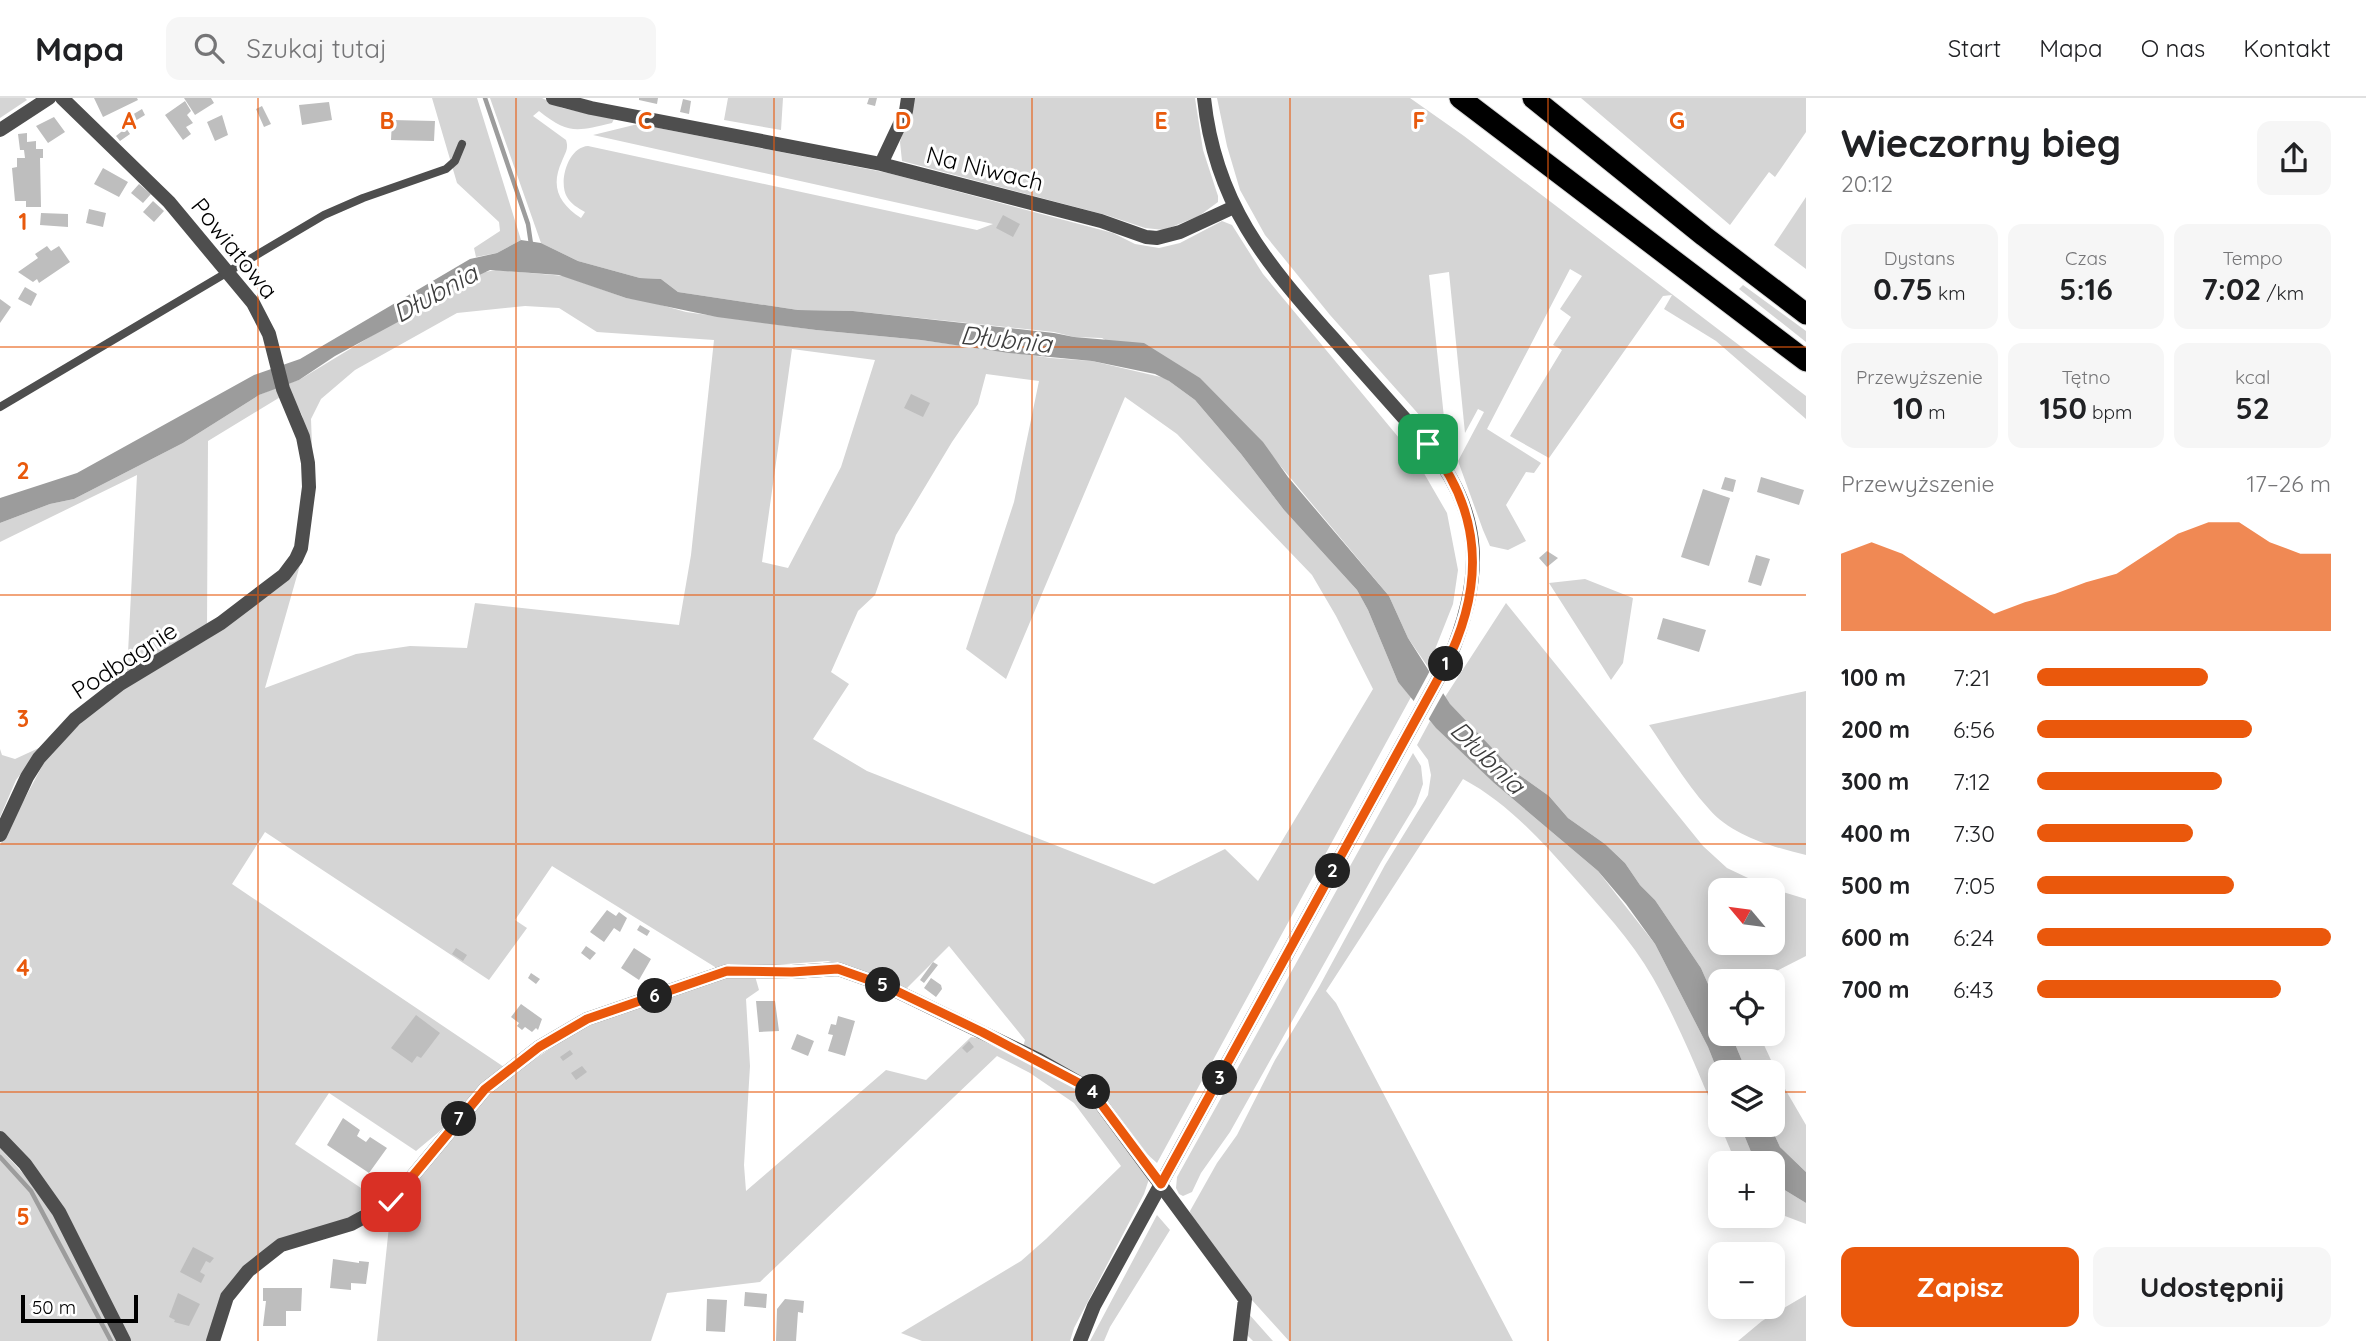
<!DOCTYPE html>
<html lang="pl">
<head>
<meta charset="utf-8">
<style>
	body { margin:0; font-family:Quicksand,sans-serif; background:#f6f6f6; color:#202124; height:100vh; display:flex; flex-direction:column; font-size:26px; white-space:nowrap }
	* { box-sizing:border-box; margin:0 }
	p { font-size:23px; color:#757577 }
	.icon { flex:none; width:38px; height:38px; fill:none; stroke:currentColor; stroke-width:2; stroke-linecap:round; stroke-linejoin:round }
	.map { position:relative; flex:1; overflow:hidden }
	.sheet { display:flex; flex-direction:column; background:#fff; width:560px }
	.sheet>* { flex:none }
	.needle { width:46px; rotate:299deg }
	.tools { position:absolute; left:1708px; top:780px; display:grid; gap:14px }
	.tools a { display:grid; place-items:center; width:77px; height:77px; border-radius:14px; background:#fff; box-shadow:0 4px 18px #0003; font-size:35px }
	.scale { position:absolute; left:21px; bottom:18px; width:117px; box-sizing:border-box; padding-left:7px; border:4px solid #000; border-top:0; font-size:19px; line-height:24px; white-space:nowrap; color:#000; -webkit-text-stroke:5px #fff; paint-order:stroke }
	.pin { position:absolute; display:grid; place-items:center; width:60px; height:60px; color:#fff; margin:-30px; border-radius:14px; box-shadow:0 4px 10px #0006 }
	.km { position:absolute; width:35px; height:35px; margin:-18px; border-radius:50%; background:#222; color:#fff; font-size:19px; line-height:35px; text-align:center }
	.round { display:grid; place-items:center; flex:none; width:74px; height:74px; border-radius:14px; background:#f6f6f6 }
	.headline { display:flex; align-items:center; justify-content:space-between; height:119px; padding:0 35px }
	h1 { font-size:38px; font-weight:700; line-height:52px }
	.metrics { display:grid; grid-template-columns:repeat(3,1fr); gap:10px; height:119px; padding:7px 35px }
	.metrics div { display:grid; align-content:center; border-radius:14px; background:#f6f6f6; text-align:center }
	.metrics b { font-size:30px; font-weight:700 }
	.metrics small { font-size:19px; font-weight:400 }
	.metrics p { font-size:19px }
	.chart { height:196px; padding:14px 35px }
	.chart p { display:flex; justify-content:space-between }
	.chart svg { width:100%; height:126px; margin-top:7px; fill:#ea580c; opacity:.7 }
	.action { display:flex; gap:14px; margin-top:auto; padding:14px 35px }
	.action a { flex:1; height:80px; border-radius:14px; background:#ea580c; color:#fff; font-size:28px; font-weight:700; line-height:80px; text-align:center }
	.action a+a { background:#f6f6f6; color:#202124 }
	ul { padding:0 35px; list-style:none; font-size:23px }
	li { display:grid; grid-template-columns:112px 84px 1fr; align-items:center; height:52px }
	li i { height:18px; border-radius:9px; background:#ea580c }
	header { display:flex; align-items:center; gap:42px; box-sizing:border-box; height:98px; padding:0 35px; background:#fff; border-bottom:2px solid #e0e0e0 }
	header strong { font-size:33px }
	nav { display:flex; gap:38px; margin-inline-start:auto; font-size:24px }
	.search { width:490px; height:63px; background:#f6f6f6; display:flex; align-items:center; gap:18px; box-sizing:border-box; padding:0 24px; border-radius:14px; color:#757577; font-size:26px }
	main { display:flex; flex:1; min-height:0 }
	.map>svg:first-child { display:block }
	.green { fill:#d5d5d5; fill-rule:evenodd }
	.water { fill:#9c9c9c }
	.pier { fill:#fff }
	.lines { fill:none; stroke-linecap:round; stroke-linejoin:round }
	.stream { stroke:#9c9c9c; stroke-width:4.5 }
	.building { fill:#bebebe }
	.motorway-casing { stroke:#dbdbdb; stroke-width:23 }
	.service { stroke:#4e4e4e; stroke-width:8 }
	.minor { stroke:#4e4e4e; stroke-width:14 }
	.tertiary { stroke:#4e4e4e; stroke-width:14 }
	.motorway { stroke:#000; stroke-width:21 }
	.route-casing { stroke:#fff; stroke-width:14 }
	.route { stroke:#ea580c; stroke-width:9 }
	.grid { fill:none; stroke:#e8590c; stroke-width:2; stroke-opacity:0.55 }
	.labels { text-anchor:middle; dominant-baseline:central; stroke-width:6; stroke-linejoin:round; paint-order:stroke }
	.street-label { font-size:24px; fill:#000; stroke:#fff }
	.water-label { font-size:26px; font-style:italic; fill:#3d3d3d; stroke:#fff }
	.grid-label { font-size:23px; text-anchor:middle; font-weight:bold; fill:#e8590c; stroke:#fff; stroke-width:6; stroke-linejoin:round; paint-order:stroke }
</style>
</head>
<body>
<header>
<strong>Mapa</strong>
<div class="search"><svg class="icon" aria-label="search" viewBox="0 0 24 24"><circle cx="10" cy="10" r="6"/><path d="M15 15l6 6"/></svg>Szukaj tutaj</div>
<nav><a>Start</a><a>Mapa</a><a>O nas</a><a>Kontakt</a></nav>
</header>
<main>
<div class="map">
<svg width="1806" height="1243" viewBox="0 0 1806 1243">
	<rect width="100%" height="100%" fill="#fff"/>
	<path class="green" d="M 0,0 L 25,0 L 27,2 L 0,20 Z
		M 432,0 L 477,0 L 521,142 L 497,155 L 476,159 L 474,150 L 500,133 L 499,124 L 457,85 Z
		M 490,0 L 542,0 L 562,10 L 614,21 L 612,25 C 577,33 569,37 539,13 L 533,18 L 566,42 C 569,51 565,55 562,63 C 550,89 559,105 581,120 L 585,114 C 578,110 571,106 567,99 C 558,84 568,49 588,48 L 977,132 L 993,126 L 593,37 L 638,26 L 888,75 L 1113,135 L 1135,146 L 1159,150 L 1180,145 L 1222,123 L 1232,127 L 1263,176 L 1414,358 L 1447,415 L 1458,472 L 1453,506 L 1428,569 L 1408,540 L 1389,498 L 1252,334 L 1242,325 L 1102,240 L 1074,239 L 1054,234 L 853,213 L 798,212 L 678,194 L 661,181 L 640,180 L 578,163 L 541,145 Z
		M 728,0 L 783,0 L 781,32 L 724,22 Z
		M 914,0 L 1195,0 L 1203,52 L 1218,98 L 1218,104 L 1199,118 L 1164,132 L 1145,130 L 1106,117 L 902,63 L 900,44 Z
		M 1217,0 L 1410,0 L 1464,38 L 1806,298 L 1806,321 L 1716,243 L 1664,211 L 1672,197 L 1663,198 L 1549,360 L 1510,338 L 1562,252 L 1553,247 L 1571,219 L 1560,211 L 1582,178 L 1570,171 L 1487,331 L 1541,365 L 1534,375 L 1526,374 L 1506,407 L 1526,443 L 1508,452 L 1490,448 L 1483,432 L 1458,363 L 1484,314 L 1478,311 L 1465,335 L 1449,174 L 1429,177 L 1447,348 L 1330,217 L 1265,137 L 1240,92 L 1227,48 Z
		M 1581,0 L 1806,0 L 1806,34 L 1775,79 L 1769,74 L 1730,127 Z
		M 1806,99 L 1806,171 L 1774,147 Z
		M 496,172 L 564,178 L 626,200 L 647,203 L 686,214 L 816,232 L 921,242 L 1051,260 L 1092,263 L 1165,280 L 1195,302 L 1241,356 L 1284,412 L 1357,492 L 1368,512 L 1398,584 L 1411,599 L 1157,1065 L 1139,1049 L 1093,984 L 1023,949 L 1025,942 L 949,848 L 905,892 L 863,874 L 828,863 L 715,871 L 715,869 L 552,768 L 515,822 L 527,830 L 489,882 L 265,734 L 232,786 L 504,969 L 440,1033 L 416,1053 L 329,995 L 295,1046 L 376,1100 L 350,1120 L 249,1164 L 209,1243 L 128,1243 L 78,1141 L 0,1034 L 0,747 L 48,657 L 95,612 L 147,574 L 208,541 L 285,483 L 302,460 L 265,590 L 356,556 L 410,548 L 467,550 L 475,505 L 679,527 L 691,457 L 714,242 L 597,234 L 559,210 L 525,208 L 457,215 L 355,272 L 321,301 L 311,321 L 313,375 L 302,317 L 286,286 L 299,282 L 447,192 L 480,175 ZM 792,251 L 875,262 L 841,369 L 788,470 L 762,464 ZM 986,276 L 1039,283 L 1014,404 L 966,551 L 1006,581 L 1125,299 L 1177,336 L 1312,477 L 1336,518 L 1373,591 L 1258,783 L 1225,751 L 1154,786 L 867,673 L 813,641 L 849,586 L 831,574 L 858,513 L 875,497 L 896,437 L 952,344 L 978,306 Z
		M 1743,187 L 1806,233 L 1806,244 L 1739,191 Z
		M 278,289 L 282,298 L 208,343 L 207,530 L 127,575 L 137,377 L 0,444 L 0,425 L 50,406 L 74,401 L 183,345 L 259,297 Z
		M 1585,481 L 1633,500 L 1623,565 L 1611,582 L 1549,485 Z
		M 1506,505 L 1703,748 L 1727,770 L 1767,789 L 1806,801 L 1806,858 L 1755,884 L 1720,884 L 1720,913 L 1701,870 L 1655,802 L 1640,787 L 1625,765 L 1605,746 L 1568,720 L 1549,698 L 1515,674 L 1450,607 L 1445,599 ZM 1720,793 L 1773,793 L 1773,845 L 1720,845 Z
		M 1806,593 L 1806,757 C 1773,749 1732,738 1709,711 C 1686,686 1668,655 1649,627 Z
		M 1430,623 L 1494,685 L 1598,773 L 1655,846 L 1708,949 L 1720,979 L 1720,1027 L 1740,1027 L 1756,1066 L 1736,1065 C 1710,1004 1686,939 1653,880 C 1631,841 1600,809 1571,776 C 1539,740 1506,704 1463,681 L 1326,893 L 1336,905 L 1513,1243 L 1289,1243 L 1251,1201 L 1191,1119 L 1190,1113 L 1217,1065 L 1237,1037 L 1275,962 L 1319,889 L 1385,767 L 1428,697 L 1431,677 L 1428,662 L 1417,647 Z
		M 41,649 L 16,682 L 0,719 L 0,651 L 2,657 L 15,661 Z
		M 1413,655 L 1421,668 L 1423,686 L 1416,706 L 1381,764 L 1230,1034 L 1201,1075 L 1192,1094 L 1183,1098 L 1179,1096 L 1176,1090 L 1177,1079 Z
		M 730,878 L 755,878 L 759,892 L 746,901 L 750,968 L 744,1067 L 746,1093 L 886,972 L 926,982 L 971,939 L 984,941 L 1089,995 L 1149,1081 L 1144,1096 L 1074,1230 L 1070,1243 L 922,1243 L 901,1235 L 1021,1163 L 1046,1141 L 1121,1068 L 1074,1005 L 1030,975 L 997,958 L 760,1184 L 667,1195 L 651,1243 L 377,1243 L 391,1109 L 474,1012 L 503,983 L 573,935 L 602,922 Z
		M 1731,936 L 1759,936 L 1781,984 L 1806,1027 L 1806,1074 L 1780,1049 L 1770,1027 L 1773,1027 L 1773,975 L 1747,975 Z
		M 0,1050 L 37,1091 L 69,1143 L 119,1243 L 0,1243 Z
		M 1773,1085 L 1806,1105 L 1806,1126 L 1785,1118 L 1773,1107 Z
		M 1157,1117 L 1170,1132 L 1110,1229 L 1104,1243 L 1090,1243 Z
		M 1806,1197 L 1806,1243 L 1738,1243 L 1762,1223 Z
		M 1248,1215 L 1273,1243 L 1253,1243 L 1245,1235 Z"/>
	<path class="water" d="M 521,142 L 541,145 L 578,163 L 640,180 L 661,181 L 678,194 L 798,212 L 853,213 L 1054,235 L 1074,239 L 1144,245 L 1200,280 L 1263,344 L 1288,379 L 1389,498 L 1408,540 L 1450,606 L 1515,674 L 1549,698 L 1568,720 L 1605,746 L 1625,765 L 1640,787 L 1655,802 L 1701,870 L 1720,913 L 1720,936 L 1731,936 L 1747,975 L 1720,975 L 1720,979 L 1708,949 L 1655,846 L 1626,806 L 1598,773 L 1494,685 L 1436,630 L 1398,584 L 1368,512 L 1357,492 L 1284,412 L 1241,356 L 1195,302 L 1169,283 L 1155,276 L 1092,263 L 1009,255 L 921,242 L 816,232 L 717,219 L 626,200 L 559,177 L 490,172 L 447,192 L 422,211 L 335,258 L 299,282 L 259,297 L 183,345 L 74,401 L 50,406 L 0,425 L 0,400 L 77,375 L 254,277 L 300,261 L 470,161 L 497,155 Z
		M 1740,1027 L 1770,1027 L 1780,1049 L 1806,1074 L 1806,1105 L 1773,1085 L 1773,1066 L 1756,1066 Z"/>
	<path class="pier" d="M 1432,569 L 1445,592 L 1427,624 L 1412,606 Z"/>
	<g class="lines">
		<path class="stream" d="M 485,0 L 528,126 L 531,146
			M 0,1059 L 31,1093 L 111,1243"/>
	</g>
	<path class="building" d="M 94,0 L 137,0 L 138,2 L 103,19 Z
		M 184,0 L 211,0 L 214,5 L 195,17 Z
		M 639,0 L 658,0 L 657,6 L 639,2 Z
		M 869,0 L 877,0 L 875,8 L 867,6 Z
		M 683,1 L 691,3 L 689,16 L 680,14 Z
		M 185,3 L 191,13 L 187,17 L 193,25 L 186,29 L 191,36 L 183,42 L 165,17 Z
		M 329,4 L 332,22 L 302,27 L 299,7 Z
		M 262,8 L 271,26 L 264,29 L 256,11 Z
		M 142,11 L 145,17 L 135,23 L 132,17 Z
		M 222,17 L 228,37 L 215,43 L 207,24 Z
		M 54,19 L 65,34 L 48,45 L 36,28 Z
		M 392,22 L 435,23 L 434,43 L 391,42 Z
		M 126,30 L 130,36 L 120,43 L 116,38 Z
		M 27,35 L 27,44 L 36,43 L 36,51 L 43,51 L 43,60 L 40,60 L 41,109 L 26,109 L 26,103 L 15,103 L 12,70 L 17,69 L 17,60 L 25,60 L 24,52 L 20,52 L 18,36 Z
		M 103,70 L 128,84 L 119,99 L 94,86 Z
		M 139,86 L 151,96 L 143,105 L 131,95 Z
		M 153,103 L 164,113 L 154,124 L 143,114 Z
		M 89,111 L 106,115 L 103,129 L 86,125 Z
		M 41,115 L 68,116 L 68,129 L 40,127 Z
		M 1003,117 L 1020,126 L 1013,139 L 996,130 Z
		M 47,148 L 51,153 L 59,148 L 70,164 L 39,185 L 37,181 L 33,184 L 18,174 L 38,160 L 35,156 Z
		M 25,189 L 37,196 L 31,208 L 18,201 Z
		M 0,201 L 11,209 L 0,225 Z
		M 911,296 L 930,305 L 923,319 L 904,310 Z
		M 1725,379 L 1736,382 L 1733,394 L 1721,391 Z
		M 1761,379 L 1804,392 L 1799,407 L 1757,394 Z
		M 1703,391 L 1730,400 L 1709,468 L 1681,459 Z
		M 1547,453 L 1558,460 L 1547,469 L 1539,460 Z
		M 1756,457 L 1770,461 L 1761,488 L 1748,484 Z
		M 1663,520 L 1706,532 L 1699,554 L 1657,541 Z
		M 607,812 L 616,818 L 619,814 L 627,820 L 620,834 L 614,830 L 604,844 L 590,834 Z
		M 640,827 L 650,833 L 647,838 L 637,832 Z
		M 586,848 L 596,855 L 590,862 L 581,855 Z
		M 456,850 L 467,857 L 463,863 L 452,856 Z
		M 634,850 L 651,861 L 639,882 L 621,870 Z
		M 933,864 L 938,867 L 924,885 L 920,882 Z
		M 531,875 L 540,881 L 536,886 L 528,880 Z
		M 931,880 L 941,887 L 942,891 L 936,899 L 924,890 Z
		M 756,903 L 775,903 L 779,933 L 759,934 Z
		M 521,906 L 542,921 L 538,932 L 536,930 L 532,934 L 525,929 L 522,932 L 517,928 L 519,925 L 511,919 Z
		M 416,917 L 440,935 L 421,960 L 417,958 L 412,965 L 391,950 Z
		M 838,918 L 855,923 L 845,958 L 828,953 L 833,937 L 828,936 L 831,926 L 836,927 Z
		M 797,936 L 814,943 L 808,958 L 791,951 Z
		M 969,943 L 974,949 L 967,955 L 962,950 Z
		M 570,952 L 573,956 L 563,963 L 560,959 Z
		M 582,968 L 587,974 L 576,982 L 571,975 Z
		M 343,1020 L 360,1032 L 357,1038 L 366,1044 L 370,1039 L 387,1050 L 369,1075 L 327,1047 Z
		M 193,1149 L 214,1160 L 210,1165 L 206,1163 L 200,1174 L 205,1177 L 201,1185 L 180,1174 Z
		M 333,1161 L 359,1165 L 359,1163 L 369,1164 L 366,1186 L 351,1185 L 351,1192 L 330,1190 Z
		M 263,1190 L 302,1190 L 301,1213 L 286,1213 L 286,1228 L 263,1228 L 266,1203 L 263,1203 Z
		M 745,1194 L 767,1196 L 766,1210 L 744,1208 Z
		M 178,1195 L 200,1206 L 189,1228 L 174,1224 L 175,1222 L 169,1219 Z
		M 707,1201 L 727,1202 L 725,1234 L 706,1233 Z
		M 785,1201 L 804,1203 L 803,1215 L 798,1214 L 796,1243 L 776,1243 L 777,1211 Z"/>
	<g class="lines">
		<defs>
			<path id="motorway" d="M 1460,0 L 1806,263
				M 1533,0 L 1704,138 L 1806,216"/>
		</defs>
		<use href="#motorway" class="motorway-casing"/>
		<path class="service" d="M 0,309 L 324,117 L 363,100 L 446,71 L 455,63 L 462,46"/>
		<path class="minor" d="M 553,0 L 591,10 L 881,66 L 1101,123 L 1146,139 L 1157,140 L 1180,134 L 1234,109
			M 0,32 L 49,0
			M 881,66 L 906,13 L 908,0
			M 0,737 L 27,679 L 39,660 L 75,621 L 120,586 L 221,525 L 284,477 L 296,461 L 301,450 L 309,389 L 308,365 L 303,339 L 283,291 L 269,236 L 253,205 L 169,104 L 62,0
			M 0,1040 L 25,1066 L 59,1114 L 124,1243
			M 213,1243 L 227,1199 L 248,1173 L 281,1147 L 351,1126 L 391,1104 L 485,991 L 539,949 L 587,921 L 727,873 L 792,874 L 838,871 L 886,888 L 1039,962 L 1090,991 L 1245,1201 L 1240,1243"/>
		<path class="tertiary" d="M 1080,1243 L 1094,1208 L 1449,561 C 1483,481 1485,417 1428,347 C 1396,311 1364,275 1332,239 C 1265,164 1215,105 1204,0"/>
		<use href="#motorway" class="motorway"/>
	</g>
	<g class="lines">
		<defs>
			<path id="route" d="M 391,1104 L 485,991 L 539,949 L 587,921 L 727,873 L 792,874 L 838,871 L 886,888 L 982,934 L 1090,991 L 1161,1086 L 1444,570 C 1484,492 1485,417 1428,346"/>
		</defs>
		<use href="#route" class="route-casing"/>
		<use href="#route" class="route"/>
	</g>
	<path class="grid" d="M 258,0 L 258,1243M 516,0 L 516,1243M 774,0 L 774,1243M 1032,0 L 1032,1243M 1290,0 L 1290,1243M 1548,0 L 1548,1243M 0,249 L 1806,249M 0,497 L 1806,497M 0,746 L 1806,746M 0,994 L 1720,994M 1773,994 L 1806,994"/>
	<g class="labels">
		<g class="street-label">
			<text transform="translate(985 70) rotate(14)">Na Niwach</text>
			<text transform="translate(235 150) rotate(51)">Powiatowa</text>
			<text transform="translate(124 562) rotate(-33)">Podbagnie</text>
		</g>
		<g class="water-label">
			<text transform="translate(435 195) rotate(-29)">Dłubnia</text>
			<text transform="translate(1006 241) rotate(6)">Dłubnia</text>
			<text transform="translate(1488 659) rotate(44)">Dłubnia</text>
		</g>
	</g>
	<g class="grid-label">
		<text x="129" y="31">A</text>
		<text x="387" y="31">B</text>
		<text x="645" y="31">C</text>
		<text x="903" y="31">D</text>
		<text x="1161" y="31">E</text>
		<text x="1419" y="31">F</text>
		<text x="1677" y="31">G</text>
		<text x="23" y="132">1</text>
		<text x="23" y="381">2</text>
		<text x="23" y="629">3</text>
		<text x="23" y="878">4</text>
		<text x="23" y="1127">5</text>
	</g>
</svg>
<div class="tools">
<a><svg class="needle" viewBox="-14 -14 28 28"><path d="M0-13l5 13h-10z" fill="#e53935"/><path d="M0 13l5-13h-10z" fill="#757577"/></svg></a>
<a><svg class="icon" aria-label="locate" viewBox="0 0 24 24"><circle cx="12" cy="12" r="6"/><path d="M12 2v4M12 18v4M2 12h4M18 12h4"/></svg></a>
<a><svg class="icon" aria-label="layers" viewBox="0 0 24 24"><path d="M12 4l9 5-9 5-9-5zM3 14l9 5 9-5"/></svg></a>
<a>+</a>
<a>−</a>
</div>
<div class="scale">50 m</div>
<div class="pin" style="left:1428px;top:346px;background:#1e9e55"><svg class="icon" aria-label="arrive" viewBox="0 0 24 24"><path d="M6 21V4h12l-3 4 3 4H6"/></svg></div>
<div class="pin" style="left:391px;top:1104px;background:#d93025"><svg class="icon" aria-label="check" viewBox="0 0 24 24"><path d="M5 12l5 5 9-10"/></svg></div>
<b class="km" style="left:1446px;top:566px">1</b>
<b class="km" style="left:1333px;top:773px">2</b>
<b class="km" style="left:1220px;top:980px">3</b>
<b class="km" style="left:1093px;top:994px">4</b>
<b class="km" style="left:883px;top:887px">5</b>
<b class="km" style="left:655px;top:898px">6</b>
<b class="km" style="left:459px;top:1021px">7</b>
</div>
<section class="sheet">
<div class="headline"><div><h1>Wieczorny bieg</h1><p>20:12</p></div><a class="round"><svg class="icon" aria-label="share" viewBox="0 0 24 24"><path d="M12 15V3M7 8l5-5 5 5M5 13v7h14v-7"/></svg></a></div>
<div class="metrics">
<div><p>Dystans</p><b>0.75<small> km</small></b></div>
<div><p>Czas</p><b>5:16</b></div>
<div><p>Tempo</p><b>7:02<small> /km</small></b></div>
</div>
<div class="metrics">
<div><p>Przewyższenie</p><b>10<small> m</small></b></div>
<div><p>Tętno</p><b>150<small> bpm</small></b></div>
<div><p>kcal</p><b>52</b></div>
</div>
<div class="chart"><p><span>Przewyższenie</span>17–26 m</p>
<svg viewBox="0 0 160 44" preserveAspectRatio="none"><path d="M0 44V17L10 13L20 17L30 24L40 31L50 38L60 34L70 31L80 27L90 24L100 17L110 10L120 6L130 6L140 13L150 17L160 17V44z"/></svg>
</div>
<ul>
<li><b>100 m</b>7:21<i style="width:58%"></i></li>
<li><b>200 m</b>6:56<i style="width:73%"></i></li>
<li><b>300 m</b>7:12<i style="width:63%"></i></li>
<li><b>400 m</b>7:30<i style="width:53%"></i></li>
<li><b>500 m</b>7:05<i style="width:67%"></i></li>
<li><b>600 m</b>6:24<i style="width:100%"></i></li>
<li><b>700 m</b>6:43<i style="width:83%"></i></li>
</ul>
<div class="action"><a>Zapisz</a><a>Udostępnij</a></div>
</section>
</main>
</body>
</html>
